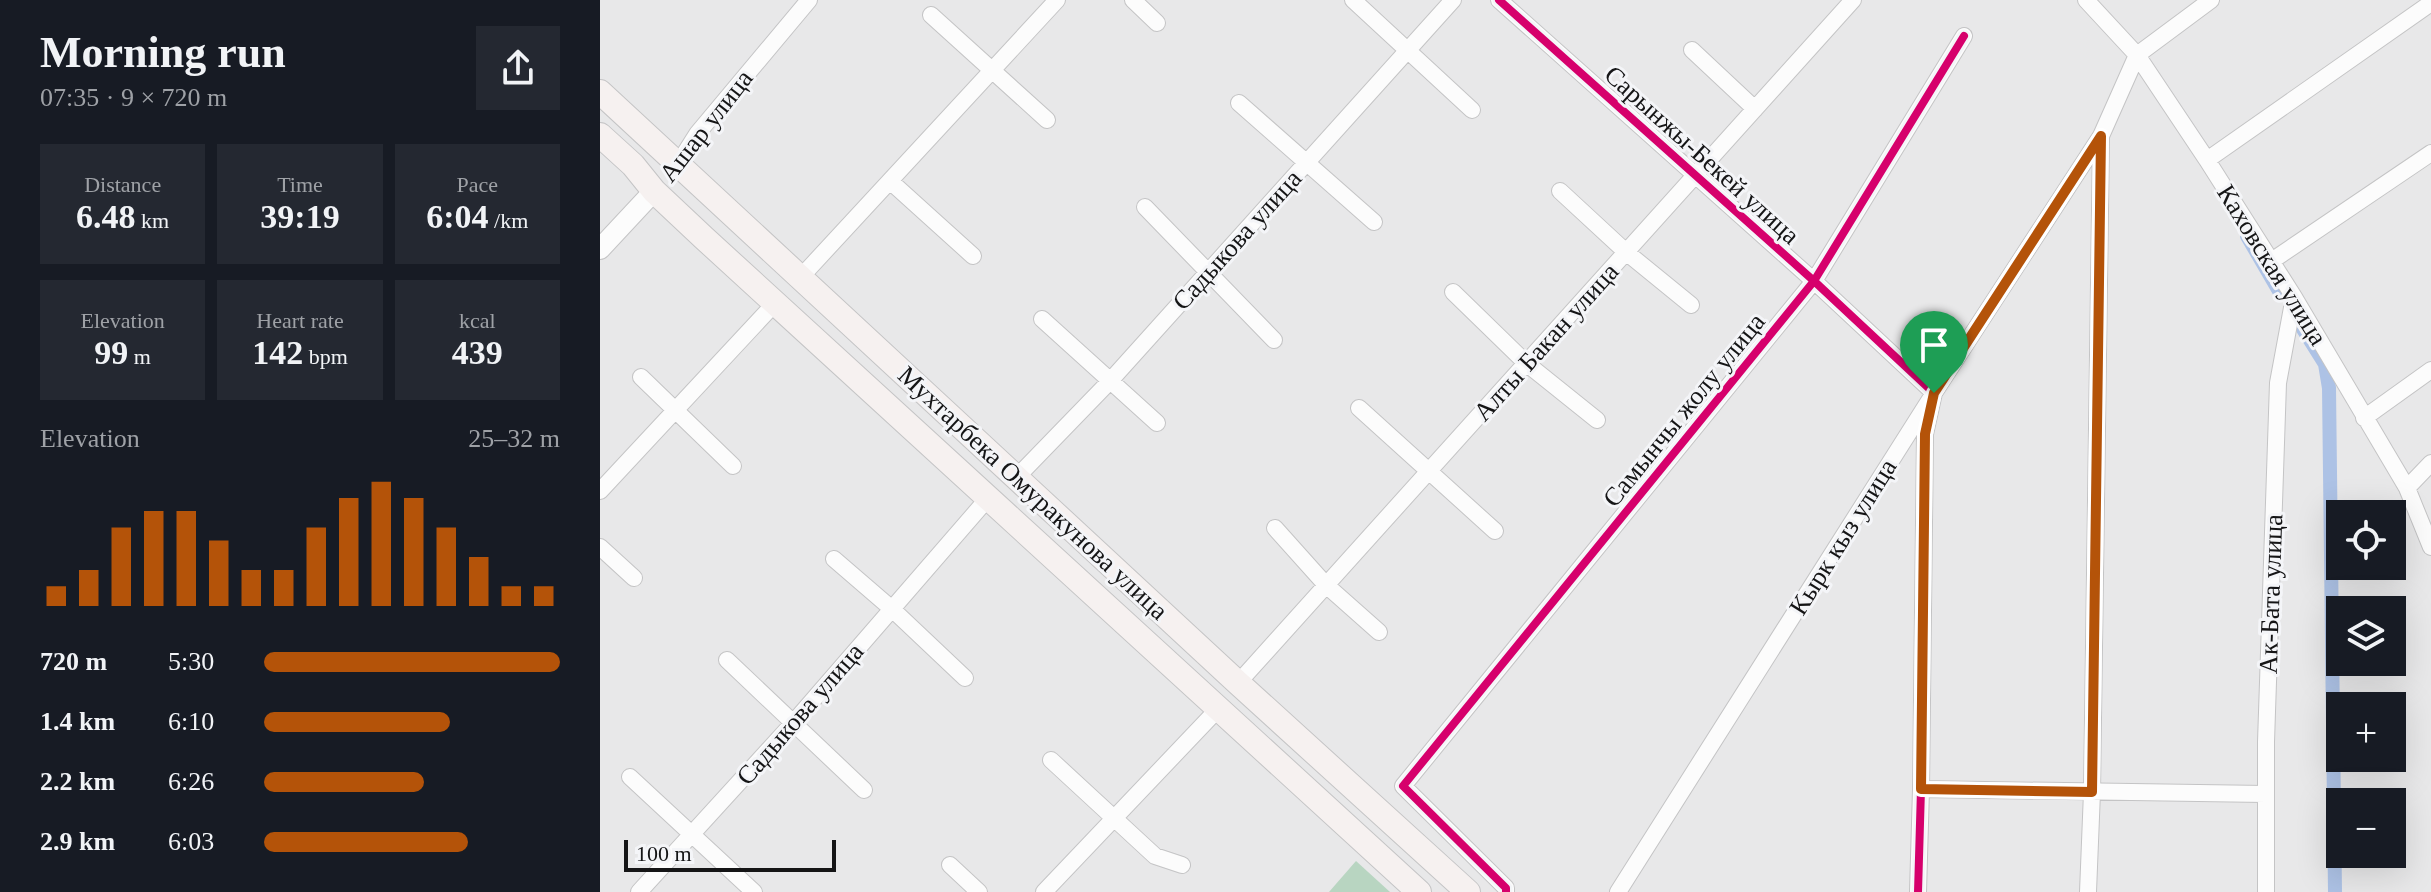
<!DOCTYPE html>
<html lang="en">
<head>
<meta charset="utf-8">
<style>
	body { margin:0; font-family:Georgia,serif; background:#242831; color:#f1f3f6; height:100vh; display:flex; flex-direction:column; font-size:30px; white-space:nowrap }
	* { box-sizing:border-box; margin:0 }
	p { font-size:26px; color:#9ea1a6 }
	.icon { flex:none; width:44px; height:44px; fill:none; stroke:currentColor; stroke-width:2; stroke-linecap:round; stroke-linejoin:round }
	.map { position:relative; flex:1; overflow:hidden }
	.panel { display:flex; flex-direction:column; background:#171b24; width:600px }
	.panel>* { flex:none }
	.fabs { position:absolute; left:1726px; top:500px; display:grid; gap:16px }
	.fabs a { display:grid; place-items:center; width:80px; height:80px; border-radius:0px; background:#171b24; box-shadow:0 8px 32px #0002; font-size:40px }
	.scale { position:absolute; left:24px; bottom:20px; width:212px; box-sizing:border-box; padding-left:8px; border:4px solid #151516; border-top:0; font-size:22px; line-height:28px; white-space:nowrap; color:#151516; -webkit-text-stroke:6px #f4f5f8; paint-order:stroke }
	.pin { position:absolute; display:grid; place-items:center; width:68px; height:68px; color:#fff; margin:-82px -34px; border-radius:50% 50% 50% 0; rotate:-45deg; box-shadow:0 0 8px #0007 }
	.pin .icon { rotate:45deg }
	.round { display:grid; place-items:center; flex:none; width:84px; height:84px; border-radius:0px; background:#242831 }
	.head { display:flex; align-items:center; justify-content:space-between; height:136px; padding:0 40px }
	h1 { font-size:44px; font-weight:700; line-height:60px }
	.figures { display:grid; grid-template-columns:repeat(3,1fr); gap:12px; height:136px; padding:8px 40px }
	.figures div { display:grid; align-content:center; border-radius:0px; background:#242831; text-align:center }
	.figures b { font-size:34px; font-weight:700 }
	.figures small { font-size:22px; font-weight:400 }
	.figures p { font-size:22px }
	.chart { height:224px; padding:16px 40px }
	.chart p { display:flex; justify-content:space-between }
	.chart svg { width:100%; height:144px; margin-top:8px; stroke:#b45309; stroke-width:6 }
	ul { padding:0 40px; list-style:none; font-size:26px }
	li { display:grid; grid-template-columns:128px 96px 1fr; align-items:center; height:60px }
	li i { height:20px; border-radius:10px; background:#b45309 }
	main { display:flex; flex:1; min-height:0 }
	.map>svg:first-child { display:block }
	.green { fill:#b8d5c1 }
	.lines { fill:none; stroke-linecap:round; stroke-linejoin:round }
	.canal { stroke:#adc2e5; stroke-width:14 }
	.minor-casing { stroke:#c4c4c5; stroke-width:18 }
	.tertiary-casing { stroke:#c4c4c5; stroke-width:22 }
	.secondary-casing { stroke:#c4c4c5; stroke-width:26 }
	.minor { stroke:#fcfcfc; stroke-width:16 }
	.tertiary { stroke:#fcfcfc; stroke-width:20 }
	.secondary { stroke:#f6f1f0; stroke-width:24 }
	.cycleway-casing { stroke:#f4f5f8; stroke-width:13 }
	.cycleway { stroke:#d6006c; stroke-width:8 }
	.route-casing { stroke:#fff; stroke-width:16 }
	.route { stroke:#b45309; stroke-width:10 }
	.labels { text-anchor:middle; dominant-baseline:central; stroke-width:6; stroke-linejoin:round; paint-order:stroke }
	.street-label { font-size:26px; fill:#151516; stroke:#f4f5f8 }
</style>
</head>
<body>
<main>
<section class="panel">
<div class="head"><div><h1>Morning run</h1><p>07:35 · 9 × 720 m</p></div><a class="round"><svg class="icon" aria-label="share" viewBox="0 0 24 24"><path d="M12 15V3M7 8l5-5 5 5M5 13v7h14v-7"/></svg></a></div>
<div class="figures">
<div><p>Distance</p><b>6.48<small> km</small></b></div>
<div><p>Time</p><b>39:19</b></div>
<div><p>Pace</p><b>6:04<small> /km</small></b></div>
</div>
<div class="figures">
<div><p>Elevation</p><b>99<small> m</small></b></div>
<div><p>Heart rate</p><b>142<small> bpm</small></b></div>
<div><p>kcal</p><b>439</b></div>
</div>
<div class="chart"><p><span>Elevation</span>25–32 m</p>
<svg viewBox="0 0 160 44" preserveAspectRatio="none"><path d="M5 44V38M15 44V33M25 44V20M35 44V15M45 44V15M55 44V24M65 44V33M75 44V33M85 44V20M95 44V11M105 44V6M115 44V11M125 44V20M135 44V29M145 44V38M155 44V38"/></svg>
</div>
<ul>
<li><b>720 m</b>5:30<i style="width:100%"></i></li>
<li><b>1.4 km</b>6:10<i style="width:63%"></i></li>
<li><b>2.2 km</b>6:26<i style="width:54%"></i></li>
<li><b>2.9 km</b>6:03<i style="width:69%"></i></li>
</ul>
</section>
<div class="map">
<svg width="1831" height="892" viewBox="0 0 1831 892">
	<rect width="100%" height="100%" fill="#e8e8e9"/>
	<path class="green" d="M 756,861 L 790,892 L 729,892 Z"/>
	<g class="lines">
		<path class="canal" d="M 1647,236 L 1679,291
			M 1703,329 L 1725,364 L 1729,388 L 1735,892"/>
		<defs>
			<path id="minor" d="M 533,0 L 557,23
				M 753,0 L 872,110
				M 899,0 L 1214,281 L 1334,393 L 1325,434 L 1321,789 L 1318,892
				M 1486,0 L 1537,55 L 1607,160 L 1694,297 L 1807,488 L 1831,547
				M 331,15 L 447,120
				M 1092,50 L 1155,109
				M 639,103 L 774,222
				M 1607,160 L 1831,3
				M 78,164 L 97,134 L 209,0
				M 290,181 L 373,256
				M 960,191 L 1026,252 L 1091,305
				M 545,207 L 674,340
				M 1670,262 L 1831,153
				M 200,278 L 457,0
				M 853,292 L 926,363 L 997,420
				M 442,319 L 557,423
				M 41,377 L 133,466
				M 759,408 L 895,531
				M 1764,418 L 1831,370
				M 417,477 L 510,381 L 853,0
				M 1807,488 L 1831,463
				M 0,491 L 176,302
				M 675,528 L 726,585 L 779,632
				M 0,547 L 34,578
				M 234,559 L 292,609 L 365,678
				M 127,660 L 264,790
				M 638,683 L 1253,0
				M 451,760 L 555,856 L 582,865
				M 30,777 L 154,892
				M 1321,789 L 1665,794
				M 350,865 L 379,892
				M 39,892 L 194,722 L 389,497
				M 444,892 L 618,709
				M 906,892 L 906,888 L 803,786 L 1214,281 L 1364,36
				M 1018,892 L 1334,393 L 1501,136 L 1537,55 L 1611,0
				M 1488,892 L 1492,792 L 1501,138
				M 1666,892 L 1666,742 L 1678,383 L 1694,297"/>
			<path id="tertiary" d="M 0,249 L 54,191"/>
			<path id="secondary" d="M 0,92 L 638,683 L 868,892
				M 0,135 L 33,165 L 54,191 L 104,238 L 819,892"/>
		</defs>
		<use href="#minor" class="minor-casing"/>
		<use href="#tertiary" class="tertiary-casing"/>
		<use href="#secondary" class="secondary-casing"/>
		<use href="#minor" class="minor"/>
		<use href="#tertiary" class="tertiary"/>
		<use href="#secondary" class="secondary"/>
		<defs>
			<path id="cycleway" d="M 899,0 L 1214,281 L 1334,393 L 1325,434 L 1321,789 L 1318,892
				M 906,892 L 906,888 L 803,786 L 1214,281 L 1364,36"/>
		</defs>
		<use href="#cycleway" class="cycleway-casing"/>
		<use href="#cycleway" class="cycleway"/>
	</g>
	<g class="lines">
		<defs>
			<path id="route" d="M 1501,136 L 1492,792 L 1321,789 L 1325,434 L 1334,393 Z"/>
		</defs>
		<use href="#route" class="route-casing"/>
		<use href="#route" class="route"/>
	</g>
	<g class="labels">
		<g class="street-label">
			<text transform="translate(106 126) rotate(-52)">Ашар улица</text>
			<text transform="translate(1102 155) rotate(42)">Сарынжы-Бекей улица</text>
			<text transform="translate(637 240) rotate(-48)">Садыкова улица</text>
			<text transform="translate(1672 265) rotate(58)">Каховская улица</text>
			<text transform="translate(946 342) rotate(-48)">Алты Бакан улица</text>
			<text transform="translate(1084 410) rotate(-51)">Самынчы жолу улица</text>
			<text transform="translate(433 493) rotate(43)">Мухтарбека Омуракунова улица</text>
			<text transform="translate(1243 537) rotate(-58)">Кырк кыз улица</text>
			<text transform="translate(1671 594) rotate(-88)">Ак-Бата улица</text>
			<text transform="translate(200 714) rotate(-49)">Садыкова улица</text>
		</g>
	</g>
</svg>
<div class="fabs">
<a><svg class="icon" aria-label="locate" viewBox="0 0 24 24"><circle cx="12" cy="12" r="6"/><path d="M12 2v4M12 18v4M2 12h4M18 12h4"/></svg></a>
<a><svg class="icon" aria-label="layers" viewBox="0 0 24 24"><path d="M12 4l9 5-9 5-9-5zM3 14l9 5 9-5"/></svg></a>
<a>+</a>
<a>−</a>
</div>
<div class="scale">100 m</div>
<div class="pin" style="left:1334px;top:393px;background:#1e9e55"><svg class="icon" aria-label="arrive" viewBox="0 0 24 24"><path d="M6 21V4h12l-3 4 3 4H6"/></svg></div>
</div>
</main>
</body>
</html>
